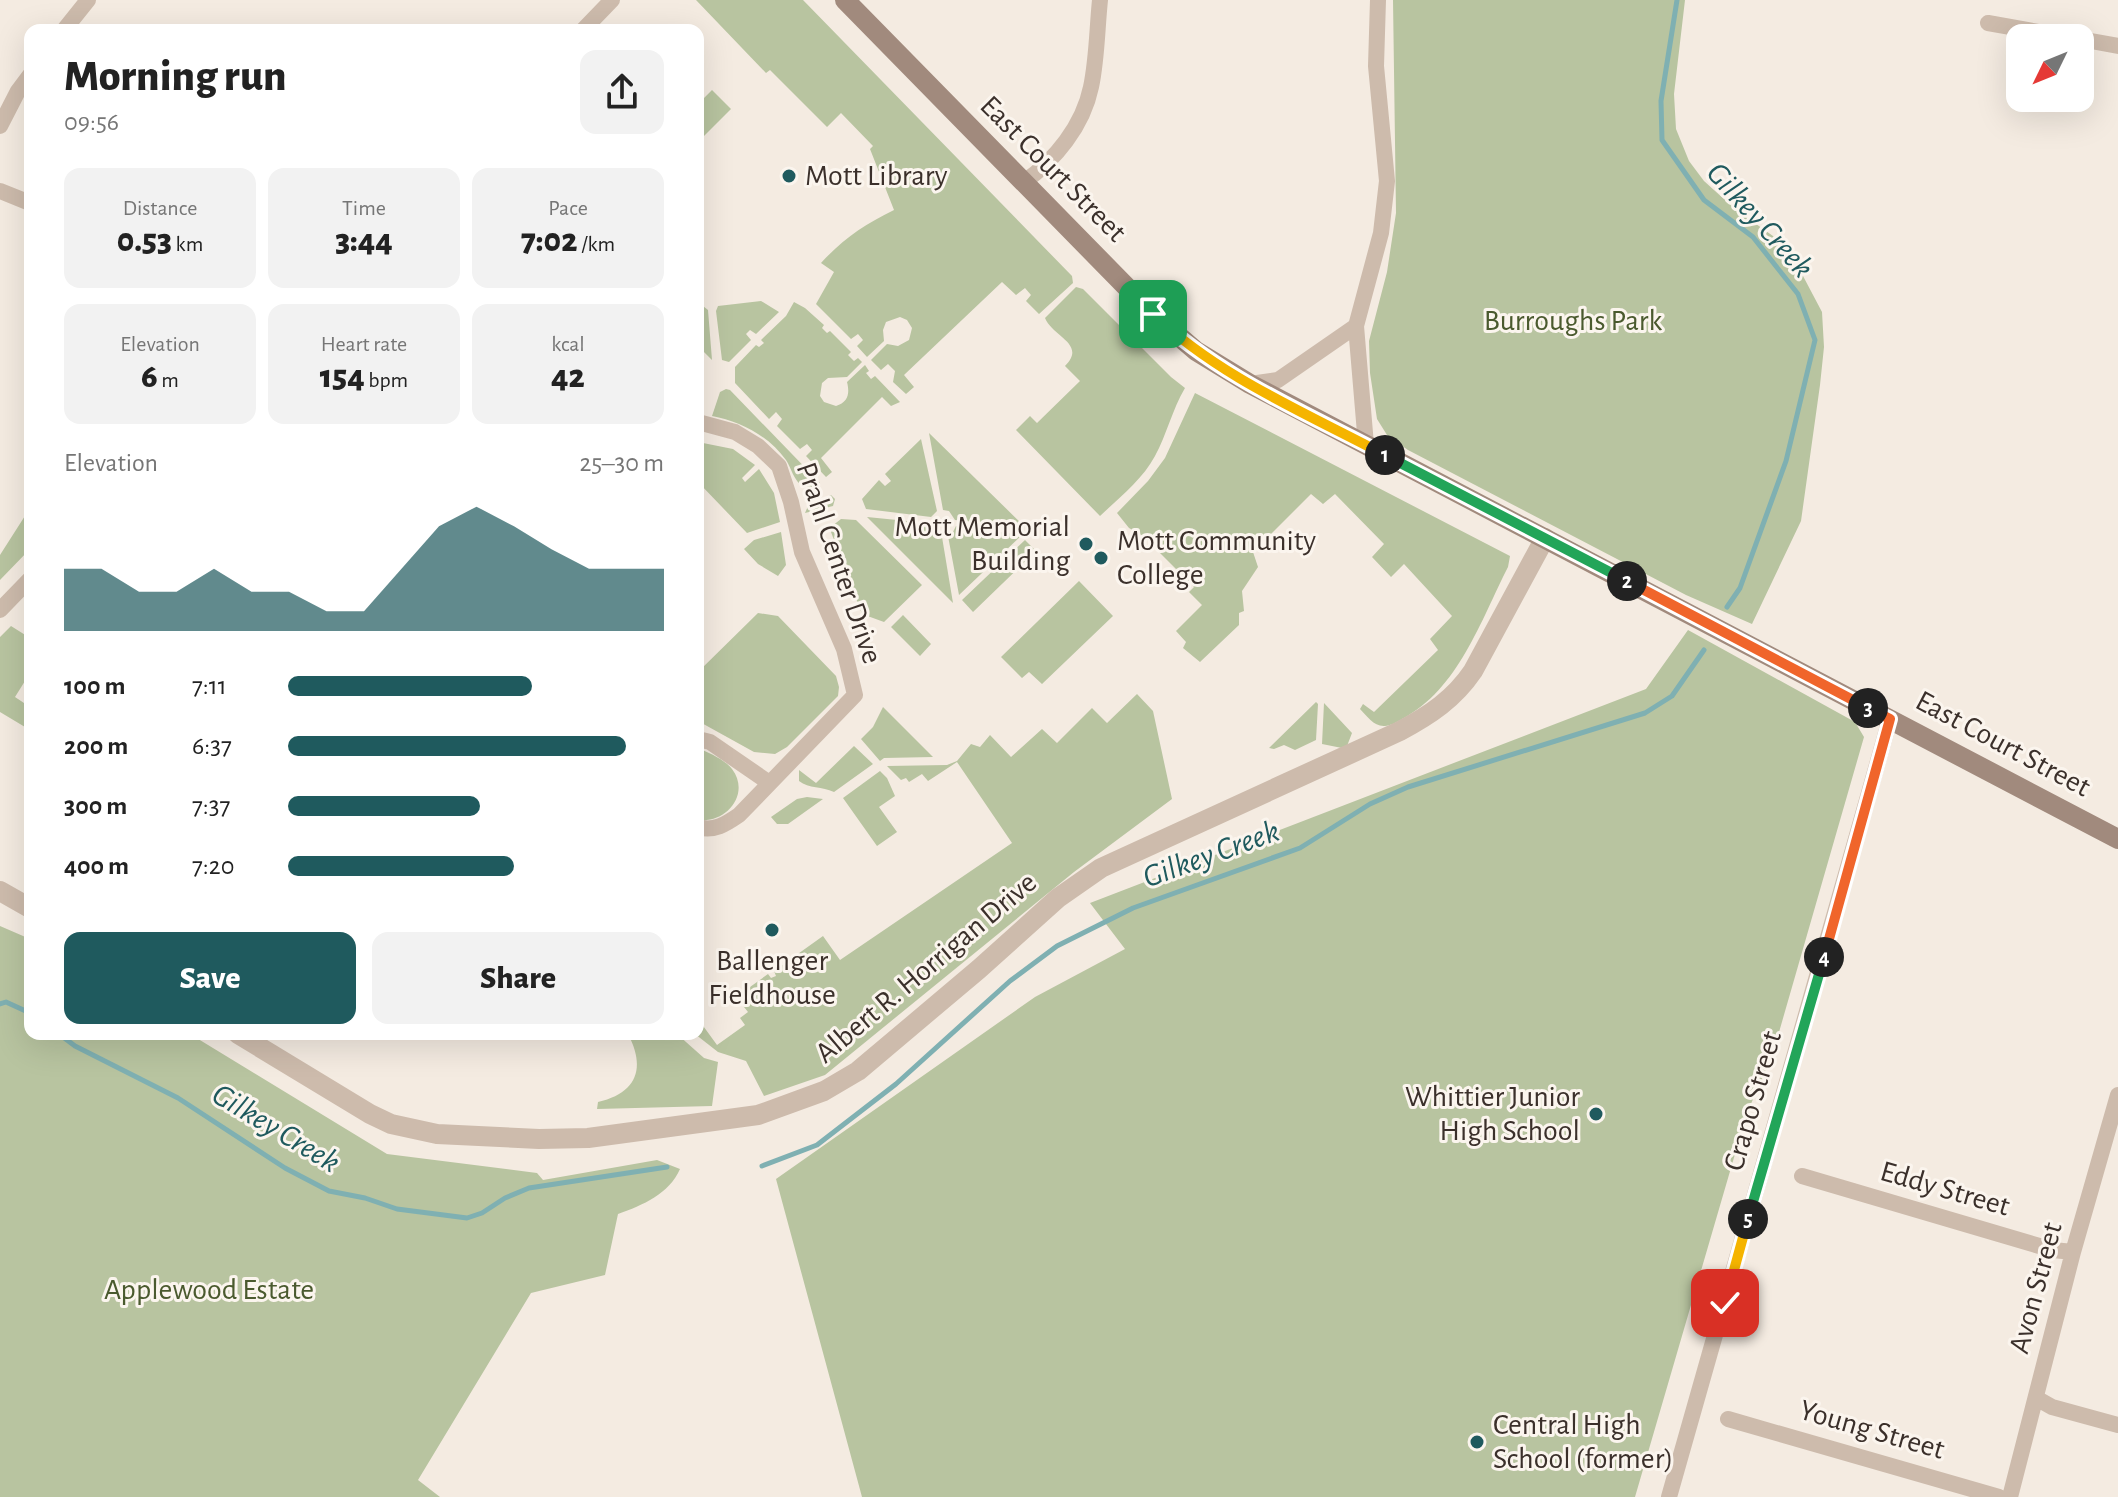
<!DOCTYPE html>
<html lang="en">
<head>
<meta charset="utf-8">
<style>
	body { margin:0; font-family:"Alegreya Sans",sans-serif; background:#f2f2f2; color:#222; height:100vh; display:flex; flex-direction:column; font-size:30px; white-space:nowrap }
	* { box-sizing:border-box; margin:0 }
	p { font-size:26px; color:#767676 }
	.icon { flex:none; width:44px; height:44px; fill:none; stroke:currentColor; stroke-width:2; stroke-linecap:round; stroke-linejoin:round }
	.map { position:relative; flex:1; overflow:hidden }
	.details { position:absolute; left:24px; top:24px; width:680px; height:1016px; display:flex; flex-direction:column; background:#fff; border-radius:16px; box-shadow:0 8px 32px #0002 }
	.details>* { flex:none }
	.needle { width:52px; rotate:227deg }
	.controls { position:absolute; left:2006px; top:24px; display:grid; gap:16px }
	.controls a { display:grid; place-items:center; width:88px; height:88px; border-radius:16px; background:#fff; box-shadow:0 8px 32px #0002; font-size:40px }
	.pin { position:absolute; display:grid; place-items:center; width:68px; height:68px; color:#fff; margin:-34px; border-radius:16px; box-shadow:0 4px 12px #0006 }
	.km { position:absolute; width:40px; height:40px; margin:-20px; border-radius:50%; background:#222; color:#fff; font-size:22px; line-height:40px; text-align:center }
	.round { display:grid; place-items:center; flex:none; width:84px; height:84px; border-radius:16px; background:#f2f2f2 }
	.overview { display:flex; align-items:center; justify-content:space-between; height:136px; padding:0 40px }
	h1 { font-size:44px; font-weight:800; line-height:60px }
	.figures { display:grid; grid-template-columns:repeat(3,1fr); gap:12px; height:136px; padding:8px 40px }
	.figures div { display:grid; align-content:center; border-radius:16px; background:#f2f2f2; text-align:center }
	.figures b { font-size:34px; font-weight:800 }
	.figures small { font-size:22px; font-weight:400 }
	.figures p { font-size:22px }
	.chart { height:224px; padding:16px 40px }
	.chart p { display:flex; justify-content:space-between }
	.chart svg { width:100%; height:144px; margin-top:8px; fill:#1f5a5e; opacity:.7 }
	.action { display:flex; gap:16px; margin-top:auto; padding:16px 40px }
	.action a { flex:1; height:92px; border-radius:16px; background:#1f5a5e; color:#fff; font-size:32px; font-weight:800; line-height:92px; text-align:center }
	.action a+a { background:#f2f2f2; color:#222 }
	ul { padding:0 40px; list-style:none; font-size:26px }
	li { display:grid; grid-template-columns:128px 96px 1fr; align-items:center; height:60px }
	li i { height:20px; border-radius:10px; background:#1f5a5e }
	.map>svg:first-child { display:block }
	.green { fill:#b8c4a0 }
	.lines { fill:none; stroke-linecap:round; stroke-linejoin:round }
	.stream { stroke:#7fb0b2; stroke-width:5 }
	.minor { stroke:#cdbbac; stroke-width:16 }
	.tertiary { stroke:#cdbbac; stroke-width:20 }
	.secondary { stroke:#a18a7d; stroke-width:20 }
	.split-1-casing { stroke:#fff; stroke-width:16 }
	.split-2-casing { stroke:#fff; stroke-width:16 }
	.split-3-casing { stroke:#fff; stroke-width:16 }
	.split-4-casing { stroke:#fff; stroke-width:16 }
	.split-5-casing { stroke:#fff; stroke-width:16 }
	.split-6-casing { stroke:#fff; stroke-width:16 }
	.split-1 { stroke:#f5b400; stroke-width:10 }
	.split-2 { stroke:#22a559; stroke-width:10 }
	.split-3 { stroke:#f0652b; stroke-width:10 }
	.split-4 { stroke:#f0652b; stroke-width:10 }
	.split-5 { stroke:#22a559; stroke-width:10 }
	.split-6 { stroke:#f5b400; stroke-width:10 }
	.poi-dot { fill:#1f5a5e; stroke:#fbf5ee; stroke-width:3 }
	.labels { text-anchor:middle; dominant-baseline:central; stroke-width:6; stroke-linejoin:round; paint-order:stroke }
	.street-label { font-size:30px; fill:#3b302b; stroke:#fbf5ee }
	.poi-label { font-size:30px; fill:#3b302b; stroke:#fbf5ee; text-anchor:start }
	.park-label { font-size:30px; fill:#4a5a2e; stroke:#fbf5ee }
	.water-label { font-size:32px; font-style:italic; fill:#1f5a5e; stroke:#fbf5ee }
</style>
</head>
<body>
<div class="map">
<svg width="2118" height="1497" viewBox="0 0 2118 1497">
	<rect width="100%" height="100%" fill="#f4ebe1"/>
	<path class="green" d="M 696,0 L 803,0 L 1072,276 L 1073,283 L 1039,314 L 1026,301 L 1031,295 L 1025,288 L 1016,295 L 1002,282 L 904,375 L 914,387 L 906,394 L 893,382 L 895,371 L 888,364 L 881,370 L 871,360 L 887,344 L 898,346 L 909,340 L 912,328 L 907,320 L 900,317 L 886,322 L 883,330 L 884,341 L 867,357 L 857,346 L 863,340 L 858,334 L 851,339 L 816,304 L 834,272 L 821,263 C 844,238 864,225 894,210 L 870,149 L 873,146 L 841,113 L 827,127 L 770,70 L 766,73 Z
		M 1393,0 L 1685,0 L 1674,94 L 1676,129 L 1689,161 L 1704,181 L 1735,209 L 1773,236 L 1803,276 L 1822,312 L 1824,347 L 1820,385 L 1801,521 L 1752,624 L 1686,595 L 1408,450 L 1387,435 L 1377,419 L 1370,373 L 1369,341 L 1387,272 L 1396,213 Z
		M 712,90 L 731,109 L 698,142 L 698,104 Z
		M 1076,287 L 1083,289 L 1171,377 L 1185,388 C 1172,410 1167,434 1155,456 C 1142,480 1120,497 1100,516 L 1016,430 L 1030,416 L 1037,423 L 1080,381 L 1065,366 C 1087,344 1053,337 1045,318 Z
		M 761,301 L 779,312 L 756,334 L 750,330 L 746,334 L 751,340 L 729,362 L 722,360 L 716,311 L 718,306 Z
		M 794,302 L 805,308 L 824,325 L 822,328 L 827,333 L 830,331 L 851,352 L 848,355 L 854,361 L 858,358 L 862,362 L 847,377 L 828,378 L 822,383 L 820,396 L 824,402 L 836,406 C 848,402 850,394 847,382 L 865,365 L 869,371 L 866,373 L 871,379 L 875,376 L 900,402 L 891,406 L 882,397 L 821,458 L 832,472 L 826,477 L 806,456 L 812,450 L 807,444 L 800,449 L 777,426 L 782,419 L 776,412 L 769,419 L 735,383 L 735,367 L 756,345 L 759,347 L 764,343 L 761,340 L 786,316 Z
		M 703,306 L 708,310 L 712,360 L 698,346 L 698,307 Z
		M 726,389 L 730,390 L 820,483 C 814,486 809,489 803,486 C 794,482 791,467 786,460 C 769,436 740,421 712,416 L 720,392 Z
		M 1195,393 L 1510,556 L 1508,567 C 1481,620 1458,690 1402,719 C 1397,722 1390,726 1385,726 C 1374,727 1367,716 1360,709 L 1363,704 L 1374,712 L 1438,650 L 1430,639 L 1452,616 L 1404,564 L 1391,577 L 1372,557 L 1384,544 L 1335,494 L 1323,504 L 1311,494 L 1253,552 L 1258,567 L 1242,591 L 1244,611 L 1239,613 L 1239,625 L 1200,662 L 1183,648 L 1186,642 L 1176,631 L 1202,605 L 1189,592 L 1194,587 L 1143,536 L 1129,528 L 1117,513 L 1148,481 L 1165,458 Z
		M 929,433 L 1025,527 L 955,520 L 949,511 L 943,510 Z
		M 921,439 L 937,511 L 931,517 L 866,509 L 862,499 L 879,480 L 885,486 L 891,481 L 885,474 Z
		M 703,443 L 733,449 L 755,465 L 742,478 L 745,482 L 759,469 L 774,493 L 780,522 L 747,533 L 698,482 L 698,458 Z
		M 831,495 L 835,499 L 833,506 L 805,513 L 809,504 Z
		M 30,508 L 30,549 L 0,580 L 0,555 Z
		M 867,517 L 927,523 L 932,533 L 942,537 L 953,603 Z
		M 841,519 L 856,520 L 922,585 L 884,622 L 862,614 L 831,532 L 832,526 Z
		M 956,526 L 1022,535 L 959,595 L 948,536 L 952,534 Z
		M 781,532 L 786,565 L 778,576 L 758,564 L 744,549 L 754,540 Z
		M 1025,540 L 1036,551 L 973,612 L 962,600 Z
		M 1079,581 L 1113,616 L 1042,684 L 1029,672 L 1022,678 L 1001,657 Z
		M 758,613 L 778,616 L 836,676 L 839,687 L 838,696 L 787,747 L 775,754 L 754,752 L 698,721 L 698,672 Z
		M 903,615 L 931,644 L 920,656 L 891,627 Z
		M 11,626 L 30,638 L 30,673 L 15,697 L 30,707 L 30,730 L 0,712 L 0,637 Z
		M 1688,630 L 1855,722 L 1864,737 L 1773,1053 L 1747,1113 L 1635,1497 L 862,1497 L 776,1179 L 1035,997 L 1125,949 L 1090,903 L 1646,689 Z
		M 1137,694 L 1153,711 L 1172,799 L 1074,872 L 825,1075 L 764,1096 L 746,1061 L 718,1052 L 695,1034 L 698,1034 L 698,1026 L 701,1023 L 717,1045 L 745,1025 L 740,1018 L 748,1012 L 736,997 L 768,974 L 771,978 L 776,976 L 774,971 L 823,936 L 840,960 L 1012,843 L 957,762 L 928,781 L 922,774 L 909,782 L 906,778 L 901,780 L 887,766 L 947,765 L 957,761 L 971,744 L 980,747 L 990,735 L 1011,757 L 1042,729 L 1057,743 L 1092,708 L 1107,723 Z
		M 1316,702 L 1318,704 L 1316,740 L 1295,750 L 1284,745 L 1274,749 L 1269,748 Z
		M 1324,703 L 1352,733 L 1347,746 L 1342,748 L 1322,744 Z
		M 883,707 L 933,757 L 884,758 L 880,761 L 861,739 L 873,727 Z
		M 854,746 L 873,764 L 834,792 C 822,786 809,789 799,781 L 799,770 L 816,783 Z
		M 698,748 C 709,753 724,759 732,769 C 751,794 726,824 698,820 Z
		M 880,771 L 887,778 L 895,796 L 879,807 L 897,832 L 877,846 L 843,798 Z
		M 807,797 L 823,799 L 788,824 L 777,824 L 771,817 L 797,799 Z
		M 0,926 L 30,939 L 30,1034 L 190,1034 L 387,1154 L 537,1173 L 543,1180 L 657,1160 L 680,1169 C 669,1194 643,1205 618,1214 L 605,1275 L 531,1293 L 418,1480 L 440,1497 L 0,1497 Z
		M 628,1034 L 677,1034 L 704,1058 L 718,1062 L 712,1106 L 597,1109 L 598,1102 C 637,1093 646,1068 628,1034 Z"/>
	<g class="lines">
		<path class="stream" d="M 1677,0 L 1661,101 L 1662,140 L 1704,200 L 1753,237 L 1798,294 L 1815,340 L 1786,461 L 1740,588 L 1727,607
			M 0,1004 L 6,1002 L 30,1013
			M 59,1034 L 75,1046 L 178,1098 L 285,1168 L 329,1191 L 365,1198 L 397,1209 L 467,1218 L 482,1213 L 505,1198 L 529,1188 L 667,1167
			M 762,1166 L 817,1145 L 896,1084 L 1010,981 L 1057,946 L 1133,908 L 1300,848 L 1370,804 L 1408,787 L 1645,713 L 1672,696 L 1704,650"/>
		<path class="minor" d="M 1988,23 L 2072,38
			M 64,30 L 88,0
			M 583,30 L 612,0
			M 2080,39 L 2118,46
			M 0,126 L 18,91 L 30,75
			M 1024,182 C 1055,160 1083,126 1091,87 C 1097,59 1097,29 1100,0
			M 0,191 L 30,203
			M 1250,384 L 1278,380 L 1356,326
			M 698,422 L 735,432 L 758,446 L 779,466 L 791,502 L 802,552 L 844,649 L 855,695 L 739,815 C 726,824 714,832 698,827
			M 1366,445 L 1356,326 L 1381,233 L 1387,181 L 1376,66 L 1378,0
			M 0,610 L 30,579
			M 698,739 L 710,742 L 768,782
			M 1802,1176 L 2053,1250 L 2073,1252
			M 2036,1398 L 2052,1407 L 2118,1425
			M 1728,1419 L 1999,1497
			M 1669,1497 L 1890,719
			M 2010,1497 L 2073,1252 L 2118,1095"/>
		<path class="tertiary" d="M 0,891 L 30,908
			M 238,1034 L 370,1114 L 391,1124 L 437,1134 L 539,1139 L 588,1138 L 758,1115 L 824,1091 L 858,1071 L 979,969 L 1058,898 L 1101,868 L 1400,731 C 1430,715 1454,699 1473,671 L 1545,538"/>
		<path class="secondary" d="M 845,0 L 1153,314 L 1196,351 L 1250,384 L 2118,839"/>
	</g>
	<g class="lines">
		<defs>
			<path id="split-1" d="M 1153,314 C 1219,377 1306,413 1385,455"/>
			<path id="split-2" d="M 1385,455 L 1627,581"/>
			<path id="split-3" d="M 1627,581 L 1868,708"/>
			<path id="split-4" d="M 1824,957 L 1890,719 L 1868,708"/>
			<path id="split-5" d="M 1748,1219 L 1824,957"/>
			<path id="split-6" d="M 1725,1303 L 1748,1219"/>
		</defs>
		<use href="#split-1" class="split-1-casing"/>
		<use href="#split-2" class="split-2-casing"/>
		<use href="#split-3" class="split-3-casing"/>
		<use href="#split-4" class="split-4-casing"/>
		<use href="#split-5" class="split-5-casing"/>
		<use href="#split-6" class="split-6-casing"/>
		<use href="#split-1" class="split-1"/>
		<use href="#split-2" class="split-2"/>
		<use href="#split-3" class="split-3"/>
		<use href="#split-4" class="split-4"/>
		<use href="#split-5" class="split-5"/>
		<use href="#split-6" class="split-6"/>
	</g>
	<g class="poi-dot">
		<circle cx="789" cy="176" r="8"/>
		<circle cx="1086" cy="544" r="8"/>
		<circle cx="1101" cy="558" r="8"/>
		<circle cx="772" cy="930" r="8"/>
		<circle cx="1596" cy="1114" r="8"/>
		<circle cx="1477" cy="1442" r="8"/>
	</g>
	<g class="labels">
		<g class="street-label">
			<text transform="translate(1053 169) rotate(45)">East Court Street</text>
			<text transform="translate(839 563) rotate(71)">Prahl Center Drive</text>
			<text transform="translate(2003 744) rotate(28)">East Court Street</text>
			<text transform="translate(926 968) rotate(-40)">Albert R. Horrigan Drive</text>
			<text transform="translate(1753 1101) rotate(-74)">Crapo Street</text>
			<text transform="translate(1945 1189) rotate(16)">Eddy Street</text>
			<text transform="translate(2036 1288) rotate(-75)">Avon Street</text>
			<text transform="translate(1872 1430) rotate(16)">Young Street</text>
		</g>
		<g class="poi-label">
			<text x="805" y="176">Mott Library</text>
			<text x="1070" y="527" text-anchor="end">Mott Memorial<tspan x="1070" dy="34">Building</tspan></text>
			<text x="1117" y="541">Mott Community<tspan x="1117" dy="34">College</tspan></text>
			<text x="772" y="961" text-anchor="middle">Ballenger<tspan x="772" dy="34">Fieldhouse</tspan></text>
			<text x="1580" y="1097" text-anchor="end">Whittier Junior<tspan x="1580" dy="34">High School</tspan></text>
			<text x="1493" y="1425">Central High<tspan x="1493" dy="34">School (former)</tspan></text>
		</g>
		<g class="park-label">
			<text x="1573" y="321">Burroughs Park</text>
			<text x="209" y="1290">Applewood Estate</text>
		</g>
		<g class="water-label">
			<text transform="translate(1760 220) rotate(48)">Gilkey Creek</text>
			<text transform="translate(1211 854) rotate(-20)">Gilkey Creek</text>
			<text transform="translate(276 1128) rotate(31)">Gilkey Creek</text>
		</g>
	</g>
</svg>
<div class="controls">
<a><svg class="needle" viewBox="-14 -14 28 28"><path d="M0-13l5 13h-10z" fill="#e53935"/><path d="M0 13l5-13h-10z" fill="#767676"/></svg></a>
</div>
<div class="pin" style="left:1153px;top:314px;background:#1e9e55"><svg class="icon" aria-label="arrive" viewBox="0 0 24 24"><path d="M6 21V4h12l-3 4 3 4H6"/></svg></div>
<div class="pin" style="left:1725px;top:1303px;background:#d93025"><svg class="icon" aria-label="check" viewBox="0 0 24 24"><path d="M5 12l5 5 9-10"/></svg></div>
<b class="km" style="left:1385px;top:455px">1</b>
<b class="km" style="left:1627px;top:581px">2</b>
<b class="km" style="left:1868px;top:708px">3</b>
<b class="km" style="left:1824px;top:957px">4</b>
<b class="km" style="left:1748px;top:1219px">5</b>
<section class="details">
<div class="overview"><div><h1>Morning run</h1><p>09:56</p></div><a class="round"><svg class="icon" aria-label="share" viewBox="0 0 24 24"><path d="M12 15V3M7 8l5-5 5 5M5 13v7h14v-7"/></svg></a></div>
<div class="figures">
<div><p>Distance</p><b>0.53<small> km</small></b></div>
<div><p>Time</p><b>3:44</b></div>
<div><p>Pace</p><b>7:02<small> /km</small></b></div>
</div>
<div class="figures">
<div><p>Elevation</p><b>6<small> m</small></b></div>
<div><p>Heart rate</p><b>154<small> bpm</small></b></div>
<div><p>kcal</p><b>42</b></div>
</div>
<div class="chart"><p><span>Elevation</span>25–30 m</p>
<svg viewBox="0 0 160 44" preserveAspectRatio="none"><path d="M0 44V25L10 25L20 32L30 32L40 25L50 32L60 32L70 38L80 38L90 25L100 12L110 6L120 12L130 19L140 25L150 25L160 25V44z"/></svg>
</div>
<ul>
<li><b>100 m</b>7:11<i style="width:65%"></i></li>
<li><b>200 m</b>6:37<i style="width:90%"></i></li>
<li><b>300 m</b>7:37<i style="width:51%"></i></li>
<li><b>400 m</b>7:20<i style="width:60%"></i></li>
</ul>
<div class="action"><a>Save</a><a>Share</a></div>
</section>
</div>
</body>
</html>
